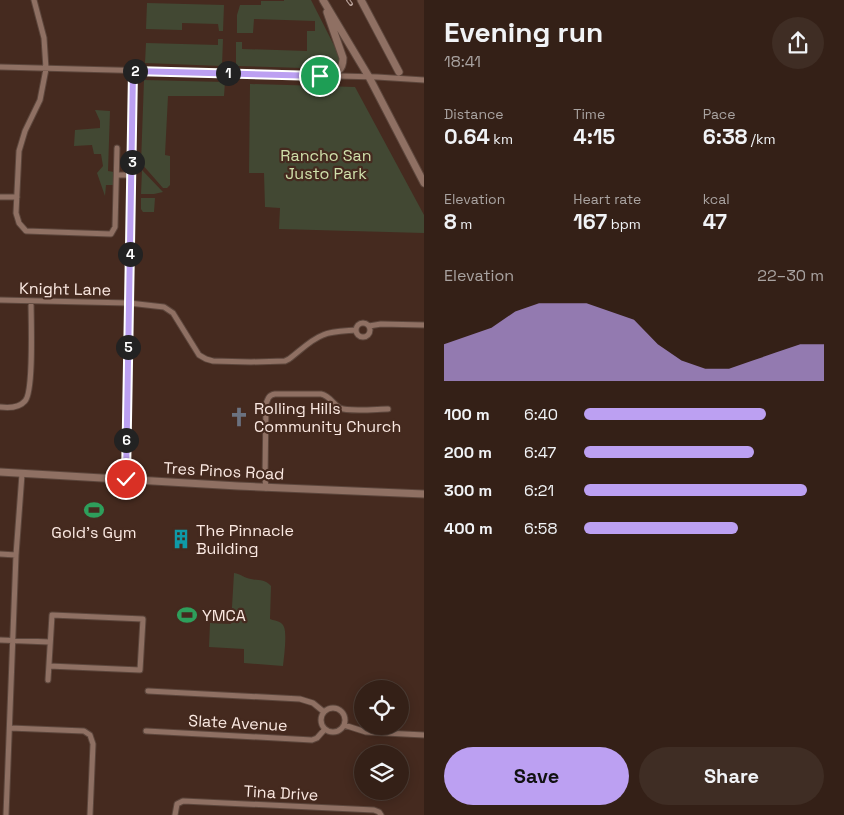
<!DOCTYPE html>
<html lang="en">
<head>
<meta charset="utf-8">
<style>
	body { margin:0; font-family:"Space Grotesk",sans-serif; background:#3f2d24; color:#f1f3f6; height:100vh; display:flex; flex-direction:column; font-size:19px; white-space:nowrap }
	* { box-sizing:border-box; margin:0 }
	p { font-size:16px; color:#a9a3a1 }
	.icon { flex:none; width:28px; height:28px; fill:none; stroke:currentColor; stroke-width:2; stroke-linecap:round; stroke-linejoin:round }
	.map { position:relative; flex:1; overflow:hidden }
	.drawer { display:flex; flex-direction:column; background:#342017; width:420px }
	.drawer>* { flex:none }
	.tools { position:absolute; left:354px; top:680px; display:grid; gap:10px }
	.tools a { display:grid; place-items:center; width:55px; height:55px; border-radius:50%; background:#342017; box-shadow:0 2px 12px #0003,0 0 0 1px #4e3e36; font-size:25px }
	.pin { position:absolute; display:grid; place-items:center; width:42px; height:42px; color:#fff; margin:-21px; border:2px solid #fff; border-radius:50%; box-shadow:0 1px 5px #0007 }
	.km { position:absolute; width:25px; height:25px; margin:-12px; border-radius:50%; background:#222; color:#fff; font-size:14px; line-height:25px; text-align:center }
	.round { display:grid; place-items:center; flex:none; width:52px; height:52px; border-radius:26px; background:#3f2d24 }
	.summary { display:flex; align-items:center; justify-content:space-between; height:85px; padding:0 20px }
	h1 { font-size:28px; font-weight:600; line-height:38px }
	.stats { display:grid; grid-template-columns:repeat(3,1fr); gap:8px; height:85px; padding:5px 20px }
	.stats div { display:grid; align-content:center }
	.stats b { font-size:21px; font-weight:600 }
	.stats small { font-size:14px; font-weight:400 }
	.stats p { font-size:14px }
	.chart { height:140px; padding:10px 20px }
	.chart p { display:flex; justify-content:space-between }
	.chart svg { width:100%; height:90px; margin-top:5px; fill:#bca0f2; opacity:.7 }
	.action { display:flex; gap:10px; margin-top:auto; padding:10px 20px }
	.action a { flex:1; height:58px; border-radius:30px; background:#bca0f2; color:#111; font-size:20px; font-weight:600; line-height:58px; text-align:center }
	.action a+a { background:#3f2d24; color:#f1f3f6 }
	ul { padding:0 20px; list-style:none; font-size:16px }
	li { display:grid; grid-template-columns:80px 60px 1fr; align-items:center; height:38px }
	li i { height:12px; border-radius:6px; background:#bca0f2 }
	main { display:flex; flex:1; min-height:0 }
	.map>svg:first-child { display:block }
	.green { fill:#424833 }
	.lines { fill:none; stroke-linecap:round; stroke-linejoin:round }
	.street-casing { stroke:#5c463c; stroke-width:7 }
	.secondary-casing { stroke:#5c463c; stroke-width:9 }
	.street { stroke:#8f7063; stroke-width:5 }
	.secondary { stroke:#8f7063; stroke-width:7 }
	.rail-casing { stroke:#b8a29a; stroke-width:4 }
	.rail { stroke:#452a1f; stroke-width:2; stroke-dasharray:5.5; stroke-linecap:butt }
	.route-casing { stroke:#fff; stroke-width:10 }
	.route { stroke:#bca0f2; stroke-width:6 }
	.labels { text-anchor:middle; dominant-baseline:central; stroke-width:4.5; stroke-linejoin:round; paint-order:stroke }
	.park-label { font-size:16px; fill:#d0e0ab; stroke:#452a1f }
	.street-label { font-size:16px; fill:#fbe9e2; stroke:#452a1f }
	.poi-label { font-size:16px; fill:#fbe9e2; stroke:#452a1f; text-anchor:start }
</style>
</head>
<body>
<main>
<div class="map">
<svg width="424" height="815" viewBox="0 0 424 815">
	<rect width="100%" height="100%" fill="#452a1f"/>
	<path class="green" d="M 284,0 L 311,0 L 341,59 L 341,62 L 336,69 L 236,66 L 236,42 L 242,42 L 242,49 L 307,51 L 307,31 L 315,31 L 315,21 L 254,19 L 253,33 L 237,33 L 237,15 L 240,5 L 261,5 L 261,1 L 284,1 Z
		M 147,3 L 224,5 L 223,31 L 219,31 L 218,24 L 182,23 L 182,30 L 146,29 Z
		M 218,39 L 223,39 L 222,66 L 145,63 L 146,43 L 218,45 Z
		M 144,80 L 225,82 L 224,96 L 168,96 L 165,155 L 170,156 L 170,185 L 167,188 L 163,188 L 141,163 Z
		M 250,84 L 355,87 L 424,215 L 424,233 L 279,229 L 280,208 L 265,207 L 264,173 L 249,173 Z
		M 95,110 L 110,111 L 108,171 L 114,172 L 113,185 L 106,185 L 105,196 L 97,173 L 103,166 L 101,154 L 94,154 L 92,145 L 74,146 L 75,130 L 100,128 L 100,121 Z
		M 142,170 L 163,192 L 154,194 L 141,194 Z
		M 141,198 L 155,198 L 154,212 L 143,212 L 141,209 Z
		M 234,573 C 241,574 244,578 251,579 C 259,581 265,579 271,586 L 270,619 C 275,621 282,621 284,627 C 287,634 284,658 283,666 L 244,663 L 244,649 L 209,647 L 210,623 L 231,624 Z"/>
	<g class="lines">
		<defs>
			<path id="street" d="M 34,0 L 44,38 L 46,69 L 40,100 L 25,131 L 19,151 L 16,213 L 19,223 L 26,231 L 111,234 L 115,227 L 117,148
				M 0,67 L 377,77 L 424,80
				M 117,175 L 131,175
				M 0,197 L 17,197
				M 0,300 L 129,303 L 164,307 L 173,313 L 199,355 L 206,359 L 213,361 L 251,362 L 285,361 L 289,359 C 300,351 310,340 323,335 C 332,331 345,331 356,330
				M356 330a7 7 0 1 1 14 0a7 7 0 1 1-14 0Z
				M 369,326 L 381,324 L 424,325
				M 0,407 C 8,408 19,408 25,401 C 34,392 31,318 31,301
				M 125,479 L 133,71
				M 266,488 L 265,478 L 266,404 C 268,398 269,395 275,394 L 321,394 C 330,396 333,404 340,408 C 348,412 378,409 388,409
				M 0,554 L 16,555
				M 0,640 L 50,642
				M 48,680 L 52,615 L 143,619 L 140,670 L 49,666
				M 148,691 L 300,699 L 313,703 L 324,712
				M321 720a12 12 0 1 1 24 0a12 12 0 1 1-24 0Z
				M 344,725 L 366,732 L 424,735
				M 10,728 L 84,731 L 90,735 L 93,744 L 90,815
				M 146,731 L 312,740 L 317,738 L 325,729
				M 6,815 L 16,555 L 22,474
				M 175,815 L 177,804 L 183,801 L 374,810 L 379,812 L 381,815"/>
			<path id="secondary" d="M 323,0 L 369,77 L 424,183
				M 361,0 L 399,72
				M 320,76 C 333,73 343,74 343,58 L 327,12
				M 0,472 L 238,486 L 424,494"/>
		</defs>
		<use href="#street" class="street-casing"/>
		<use href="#secondary" class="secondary-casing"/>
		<use href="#street" class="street"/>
		<use href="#secondary" class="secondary"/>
		<defs>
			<path id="rail" d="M 348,0 L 351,4"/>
		</defs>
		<use href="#rail" class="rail-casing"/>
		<use href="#rail" class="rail"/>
	</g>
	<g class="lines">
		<defs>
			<path id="route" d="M 126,479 L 133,71 L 320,76"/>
		</defs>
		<use href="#route" class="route-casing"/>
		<use href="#route" class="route"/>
	</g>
	<defs>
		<symbol id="church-bare" viewBox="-9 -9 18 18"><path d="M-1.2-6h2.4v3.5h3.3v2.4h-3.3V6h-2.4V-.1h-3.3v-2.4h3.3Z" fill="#6b7280" stroke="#452a1f" stroke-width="2.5" paint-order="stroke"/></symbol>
		<symbol id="stadium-bare" viewBox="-9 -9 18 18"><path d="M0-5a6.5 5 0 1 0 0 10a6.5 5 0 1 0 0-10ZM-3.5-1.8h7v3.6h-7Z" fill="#2e9e5b" stroke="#452a1f" stroke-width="2.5" paint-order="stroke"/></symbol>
		<symbol id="building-bare" viewBox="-9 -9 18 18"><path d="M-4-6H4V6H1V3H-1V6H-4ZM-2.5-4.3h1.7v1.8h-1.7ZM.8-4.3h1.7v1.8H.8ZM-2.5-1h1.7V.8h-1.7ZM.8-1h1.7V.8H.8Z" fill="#0f9aa8" stroke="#452a1f" stroke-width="2.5" paint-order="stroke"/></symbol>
	</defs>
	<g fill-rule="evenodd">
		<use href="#church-bare" x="225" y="403" width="28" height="28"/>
		<use href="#stadium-bare" x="80" y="496" width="28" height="28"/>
		<use href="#building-bare" x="167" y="525" width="28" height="28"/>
		<use href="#stadium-bare" x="173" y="601" width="28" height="28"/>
	</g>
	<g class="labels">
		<g class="park-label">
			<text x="326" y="155">Rancho San<tspan x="326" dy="18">Justo Park</tspan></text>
		</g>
		<g class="street-label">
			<text transform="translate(65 289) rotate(1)">Knight Lane</text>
			<text transform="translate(224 471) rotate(3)">Tres Pinos Road</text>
			<text transform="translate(238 723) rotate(3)">Slate Avenue</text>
			<text transform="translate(281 793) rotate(3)">Tina Drive</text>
		</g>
		<g class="poi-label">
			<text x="254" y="408">Rolling Hills<tspan x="254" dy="18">Community Church</tspan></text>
			<text x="196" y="530">The Pinnacle<tspan x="196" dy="18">Building</tspan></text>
			<text x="94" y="532" text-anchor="middle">Gold's Gym</text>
			<text x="202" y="615">YMCA</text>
		</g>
	</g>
</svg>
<div class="tools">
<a><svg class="icon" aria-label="locate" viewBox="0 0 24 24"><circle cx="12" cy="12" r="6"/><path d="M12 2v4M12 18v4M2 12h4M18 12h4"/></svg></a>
<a><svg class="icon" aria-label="layers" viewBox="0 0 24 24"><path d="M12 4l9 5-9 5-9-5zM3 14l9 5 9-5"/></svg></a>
</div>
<div class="pin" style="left:320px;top:76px;background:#1e9e55"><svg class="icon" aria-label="arrive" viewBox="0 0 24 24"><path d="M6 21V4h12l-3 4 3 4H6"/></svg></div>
<div class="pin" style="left:126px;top:479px;background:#d93025"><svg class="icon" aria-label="check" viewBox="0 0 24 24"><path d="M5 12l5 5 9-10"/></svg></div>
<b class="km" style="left:228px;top:73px">1</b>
<b class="km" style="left:135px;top:71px">2</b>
<b class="km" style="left:132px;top:162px">3</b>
<b class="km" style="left:130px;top:254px">4</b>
<b class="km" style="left:128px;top:347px">5</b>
<b class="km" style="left:126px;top:440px">6</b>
</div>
<section class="drawer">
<div class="summary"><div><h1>Evening run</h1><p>18:41</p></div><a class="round"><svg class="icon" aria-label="share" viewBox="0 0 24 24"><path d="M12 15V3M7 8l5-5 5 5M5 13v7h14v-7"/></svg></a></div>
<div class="stats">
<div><p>Distance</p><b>0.64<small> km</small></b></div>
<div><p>Time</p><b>4:15</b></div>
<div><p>Pace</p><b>6:38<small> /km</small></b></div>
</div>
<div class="stats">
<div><p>Elevation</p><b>8<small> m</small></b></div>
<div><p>Heart rate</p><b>167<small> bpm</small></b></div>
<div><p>kcal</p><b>47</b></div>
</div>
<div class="chart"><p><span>Elevation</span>22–30 m</p>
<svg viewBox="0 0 160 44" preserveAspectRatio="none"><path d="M0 44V26L10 22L20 18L30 10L40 6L50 6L60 6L70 10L80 14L90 26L100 34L110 38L120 38L130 34L140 30L150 26L160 26V44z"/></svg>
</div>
<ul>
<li><b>100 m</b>6:40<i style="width:76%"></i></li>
<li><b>200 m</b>6:47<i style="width:71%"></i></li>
<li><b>300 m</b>6:21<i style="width:93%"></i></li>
<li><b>400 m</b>6:58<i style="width:64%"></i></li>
</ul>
<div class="action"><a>Save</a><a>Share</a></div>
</section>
</main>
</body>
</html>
